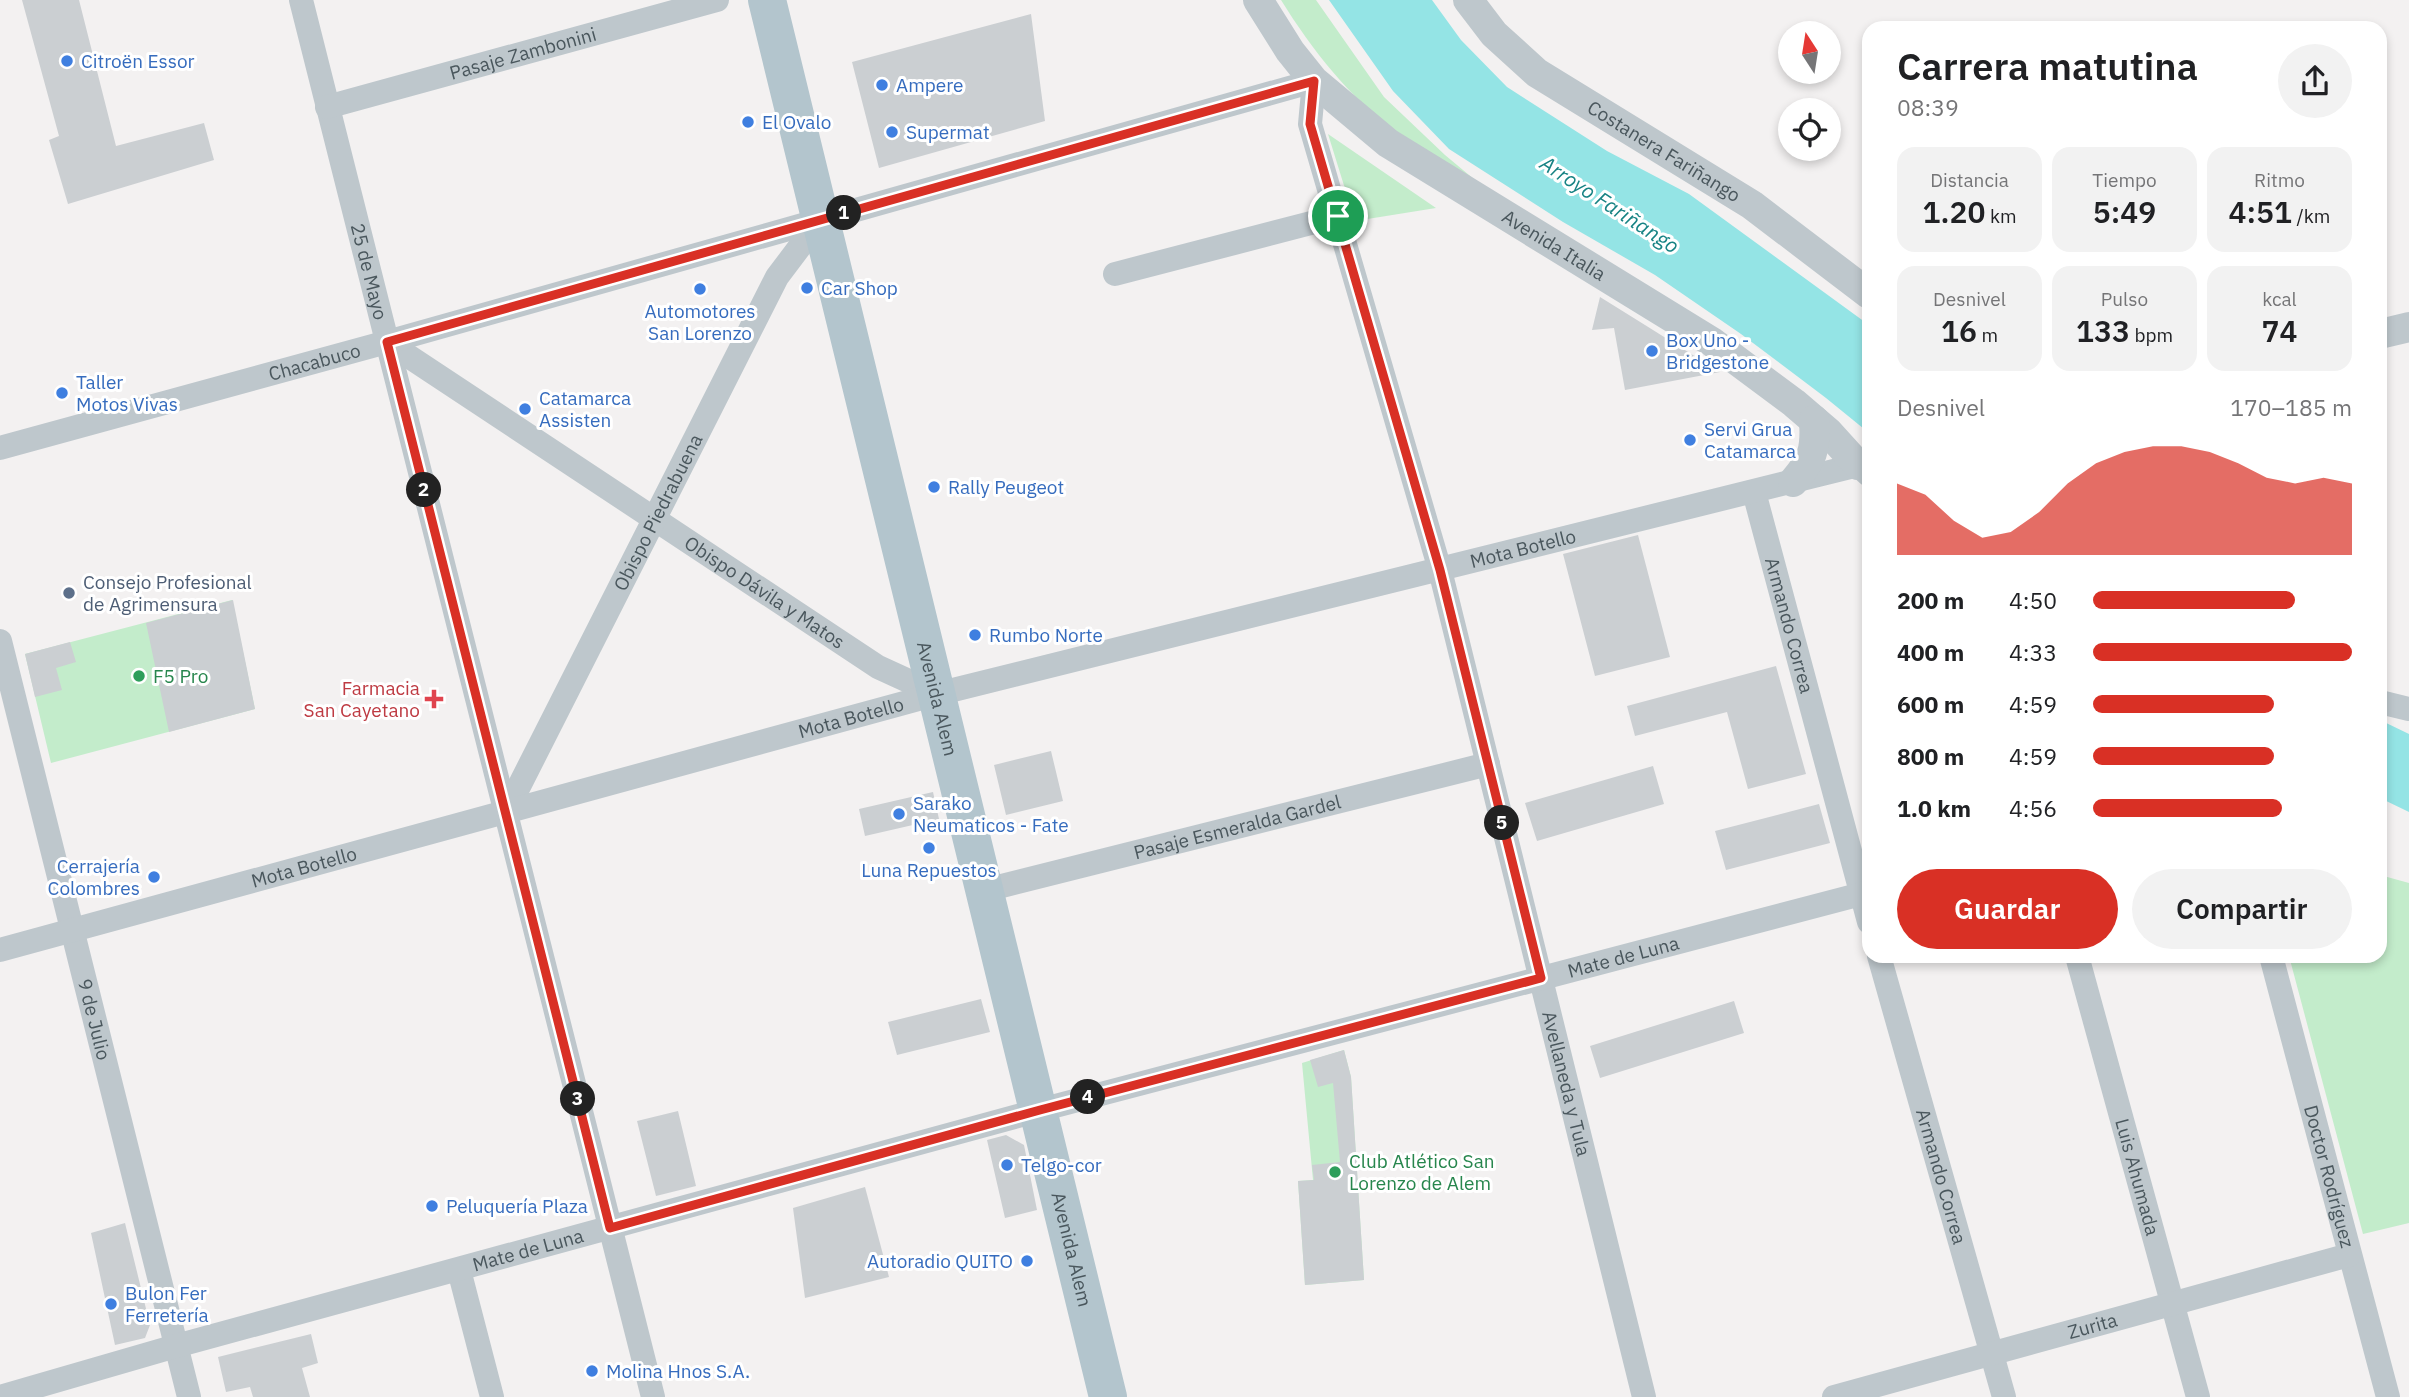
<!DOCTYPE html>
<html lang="es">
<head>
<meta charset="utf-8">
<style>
	body { margin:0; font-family:"IBM Plex Sans",sans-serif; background:#f2f2f2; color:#202124; height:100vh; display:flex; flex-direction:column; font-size:26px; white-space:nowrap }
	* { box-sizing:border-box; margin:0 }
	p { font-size:23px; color:#757577 }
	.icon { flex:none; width:38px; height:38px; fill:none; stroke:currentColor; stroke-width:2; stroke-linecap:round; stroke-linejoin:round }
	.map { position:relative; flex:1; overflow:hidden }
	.panel { position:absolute; left:1862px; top:21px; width:525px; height:942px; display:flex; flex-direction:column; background:#fff; border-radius:21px; box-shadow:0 4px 10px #0003 }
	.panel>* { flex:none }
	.needle { width:46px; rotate:348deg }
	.fabs { position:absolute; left:1778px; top:21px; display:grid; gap:14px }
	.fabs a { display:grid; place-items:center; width:63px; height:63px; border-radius:50%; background:#fff; box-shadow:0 4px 10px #0003; font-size:35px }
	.pin { position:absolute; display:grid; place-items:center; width:60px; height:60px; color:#fff; margin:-30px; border:4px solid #fff; border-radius:50%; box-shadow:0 2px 7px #0007 }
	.km { position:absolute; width:35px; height:35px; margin:-18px; border-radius:50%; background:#222; color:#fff; font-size:19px; line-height:35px; text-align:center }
	.round { display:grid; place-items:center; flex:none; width:74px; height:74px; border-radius:37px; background:#f2f2f2 }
	.headline { display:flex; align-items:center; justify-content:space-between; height:119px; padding:0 35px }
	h1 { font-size:38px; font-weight:600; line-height:52px }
	.metrics { display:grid; grid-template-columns:repeat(3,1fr); gap:10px; height:119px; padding:7px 35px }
	.metrics div { display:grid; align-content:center; border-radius:18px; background:#f2f2f2; text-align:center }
	.metrics b { font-size:30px; font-weight:600 }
	.metrics small { font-size:19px; font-weight:400 }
	.metrics p { font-size:19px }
	.chart { height:196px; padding:14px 35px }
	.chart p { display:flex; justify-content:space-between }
	.chart svg { width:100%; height:126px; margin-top:7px; fill:#d93025; opacity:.7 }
	.cta { display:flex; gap:14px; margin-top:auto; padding:14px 35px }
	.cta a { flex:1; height:80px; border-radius:42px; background:#d93025; color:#fff; font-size:28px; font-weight:600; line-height:80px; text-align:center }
	.cta a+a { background:#f2f2f2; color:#202124 }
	ul { padding:0 35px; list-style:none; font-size:23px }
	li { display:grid; grid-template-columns:112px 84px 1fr; align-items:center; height:52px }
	li i { height:18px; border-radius:9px; background:#d93025 }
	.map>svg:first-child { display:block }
	.green { fill:#c3eccb }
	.water { fill:#94e4e5 }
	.building { fill:#cbcfd2 }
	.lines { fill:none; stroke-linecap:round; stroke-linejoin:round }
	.minor { stroke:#bec7cc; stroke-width:24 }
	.tertiary { stroke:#bec7cc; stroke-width:30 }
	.primary { stroke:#b3c5cd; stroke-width:38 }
	.route-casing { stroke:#fff; stroke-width:14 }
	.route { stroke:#d93025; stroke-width:9 }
	.shop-dot { fill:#3f7fe0; stroke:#fff; stroke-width:2.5 }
	.service-dot { fill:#5c6f8a; stroke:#fff; stroke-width:2.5 }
	.leisure-dot { fill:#2e9e5b; stroke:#fff; stroke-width:2.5 }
	.health-dot { fill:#e0444e; stroke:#fff; stroke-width:2.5 }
	.labels { text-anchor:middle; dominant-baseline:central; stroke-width:6; stroke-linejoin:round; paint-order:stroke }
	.street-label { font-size:19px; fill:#4a575d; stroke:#fff }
	.shop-label { font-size:19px; fill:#366cbe; stroke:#fff; text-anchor:start }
	.service-label { font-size:19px; fill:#4e5e75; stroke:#fff; text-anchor:start }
	.leisure-label { font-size:19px; fill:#27864d; stroke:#fff; text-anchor:start }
	.health-label { font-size:19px; fill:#be3a42; stroke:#fff; text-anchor:end }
	.water-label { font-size:21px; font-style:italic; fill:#178384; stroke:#fff }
</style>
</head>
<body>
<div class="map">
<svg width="2409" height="1397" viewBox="0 0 2409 1397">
	<rect width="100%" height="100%" fill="#f3f1f1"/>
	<path class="green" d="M 1281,0 L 1316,0 L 1384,97 L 1445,155 L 1481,185 C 1453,168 1423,153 1398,134 C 1350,98 1312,50 1281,0 Z
		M 1328,134 L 1436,208 L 1355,221 Z
		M 232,600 L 255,709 L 51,763 L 25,654 Z
		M 2380,875 L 2409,883 L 2409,1223 L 2363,1234 L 2289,956 L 2380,956 Z
		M 1344,1050 L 1351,1077 L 1364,1280 L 1305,1285 L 1298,1181 L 1313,1180 L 1302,1063 Z"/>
	<path class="water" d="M 1329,0 L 1432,0 L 1461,40 L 1507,87 L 1607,151 L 1689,194 L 1869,325 L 1869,433 L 1826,398 L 1741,334 L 1655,275 L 1563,222 L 1449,149 L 1393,91 Z
		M 2380,720 L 2409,734 L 2409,812 L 2380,798 Z"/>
	<path class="building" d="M 22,0 L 79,0 L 116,146 L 204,123 L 214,160 L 68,204 L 49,140 L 59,136 Z
		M 1031,14 L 1045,121 L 879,168 L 852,62 Z
		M 1600,297 L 1645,325 L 1720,372 L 1625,390 L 1614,328 L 1592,330 Z
		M 1638,535 L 1670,657 L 1595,676 L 1563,554 Z
		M 233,600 L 255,709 L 169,732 L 146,623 Z
		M 70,642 L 76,662 L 56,668 L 62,690 L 35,697 L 25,654 Z
		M 1776,666 L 1806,774 L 1748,789 L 1727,712 L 1635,736 L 1627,706 Z
		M 1051,751 L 1063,801 L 1006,815 L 994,765 Z
		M 1653,766 L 1664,804 L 1537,841 L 1525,803 Z
		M 933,792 L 939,819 L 865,836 L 859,809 Z
		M 1819,804 L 1830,843 L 1726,870 L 1715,831 Z
		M 981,999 L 990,1032 L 897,1055 L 888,1022 Z
		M 1734,1001 L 1744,1033 L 1600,1078 L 1590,1046 Z
		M 1344,1050 L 1351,1077 L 1364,1280 L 1305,1285 L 1298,1181 L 1314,1180 L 1312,1165 L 1340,1162 L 1333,1083 L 1318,1087 L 1310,1060 Z
		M 678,1111 L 696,1186 L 656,1196 L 637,1121 Z
		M 1006,1135 L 1024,1145 L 1037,1210 L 1005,1218 L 987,1140 Z
		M 865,1187 L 889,1277 L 805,1298 L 793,1208 Z
		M 125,1223 L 150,1325 L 145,1338 L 115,1345 L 91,1233 Z
		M 311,1334 L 318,1363 L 302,1368 L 310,1397 L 253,1397 L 250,1387 L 226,1392 L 218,1357 Z"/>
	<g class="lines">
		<g class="minor">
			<path id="s1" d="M 301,0 L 653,1397"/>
			<path id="s2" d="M 327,107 L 717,0"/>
			<path d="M 1115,274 L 1338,216"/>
			<path id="s3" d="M 387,342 L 878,667 L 937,694"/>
			<path id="s4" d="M 0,448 L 387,342 L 1314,81 L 1310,124 L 1440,570 L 1644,1397"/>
			<path id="s5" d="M 1754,492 L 1869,922"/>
			<path id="s6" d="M 0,641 L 189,1397"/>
			<path d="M 2380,702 L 2409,709"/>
			<path id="s7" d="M 506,812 L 777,277 L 820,220"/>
			<path id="s8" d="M 986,890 L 1488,764"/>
			<path id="s9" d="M 0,950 L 937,694 L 1858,465 L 1869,475"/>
			<path id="s10" d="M 1879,956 L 2004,1397"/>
			<path id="s11" d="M 2077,956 L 2198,1397"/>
			<path id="s12" d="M 2271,956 L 2388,1397"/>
			<path d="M 459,1270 L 492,1397"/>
			<path id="s13" d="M 0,1397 L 176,1346 L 1040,1110 L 1869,892"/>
			<path id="s14" d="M 1834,1397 L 2349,1255"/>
		</g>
		<g class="tertiary">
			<path id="s15" d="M 1258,0 L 1290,51 L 1314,81 L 1388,143 L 1712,342 L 1794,403 L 1829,433 L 1858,465 L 1869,462"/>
			<path id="s16" d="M 1468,0 L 1494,34 L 1537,73 L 1752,205 L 1869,294"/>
			<path d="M 2380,334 L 2409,327"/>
			<path d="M 1793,482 C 1813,459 1816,450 1814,420"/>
		</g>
		<path class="primary" id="s17" d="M 767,0 L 1108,1397"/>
	</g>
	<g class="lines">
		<defs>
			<path id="route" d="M 1314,81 L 1310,124 L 1440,570 L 1541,978 L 1040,1110 L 610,1228 L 387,342 Z"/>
		</defs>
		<use href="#route" class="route-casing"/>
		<use href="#route" class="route"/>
	</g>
	<g class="shop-dot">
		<circle cx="67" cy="61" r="7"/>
		<circle cx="882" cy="85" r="7"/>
		<circle cx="748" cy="122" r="7"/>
		<circle cx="892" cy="132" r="7"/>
		<circle cx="807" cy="288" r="7"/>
		<circle cx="700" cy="289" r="7"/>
		<circle cx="1652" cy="351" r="7"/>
		<circle cx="62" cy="393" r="7"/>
		<circle cx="525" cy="409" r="7"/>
		<circle cx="1690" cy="440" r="7"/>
		<circle cx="934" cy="487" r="7"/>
		<circle cx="975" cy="635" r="7"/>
		<circle cx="899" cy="814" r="7"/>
		<circle cx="929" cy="848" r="7"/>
		<circle cx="154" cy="877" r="7"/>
		<circle cx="1007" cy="1165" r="7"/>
		<circle cx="432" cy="1206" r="7"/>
		<circle cx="1027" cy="1261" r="7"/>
		<circle cx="111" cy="1304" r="7"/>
		<circle cx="592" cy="1371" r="7"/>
	</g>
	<circle class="service-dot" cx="69" cy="593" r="7"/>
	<g class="leisure-dot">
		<circle cx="139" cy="676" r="7"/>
		<circle cx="1335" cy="1172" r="7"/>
	</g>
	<path class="health-dot" d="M430.5 688.5h7v7h7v7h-7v7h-7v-7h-7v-7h7z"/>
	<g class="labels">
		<g class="street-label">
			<text stroke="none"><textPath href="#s2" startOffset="203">Pasaje Zambonini</textPath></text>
			<text stroke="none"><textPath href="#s16" startOffset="250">Costanera Fariñango</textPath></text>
			<text stroke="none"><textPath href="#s15" startOffset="390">Avenida Italia</textPath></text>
			<text stroke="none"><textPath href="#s1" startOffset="280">25 de Mayo</textPath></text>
			<text stroke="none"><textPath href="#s4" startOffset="326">Chacabuco</textPath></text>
			<text stroke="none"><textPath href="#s7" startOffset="336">Obispo Piedrabuena</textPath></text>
			<text stroke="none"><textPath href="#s9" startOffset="1575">Mota Botello</textPath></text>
			<text stroke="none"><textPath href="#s3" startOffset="453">Obispo Dávila y Matos</textPath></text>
			<text stroke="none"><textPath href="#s5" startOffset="138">Armando Correa</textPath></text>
			<text stroke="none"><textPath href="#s17" startOffset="719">Avenida Alem</textPath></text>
			<text stroke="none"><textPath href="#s9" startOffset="882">Mota Botello</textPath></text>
			<text stroke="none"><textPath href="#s8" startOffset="259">Pasaje Esmeralda Gardel</textPath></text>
			<text stroke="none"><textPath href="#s9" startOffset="315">Mota Botello</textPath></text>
			<text stroke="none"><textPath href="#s13" startOffset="1682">Mate de Luna</textPath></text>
			<text stroke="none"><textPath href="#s6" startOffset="390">9 de Julio</textPath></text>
			<text stroke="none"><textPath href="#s4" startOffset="2401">Avellaneda y Tula</textPath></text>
			<text stroke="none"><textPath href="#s10" startOffset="229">Armando Correa</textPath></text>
			<text stroke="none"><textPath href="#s11" startOffset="229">Luis Ahumada</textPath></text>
			<text stroke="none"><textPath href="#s12" startOffset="228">Doctor Rodríguez</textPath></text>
			<text stroke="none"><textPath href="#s17" startOffset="1286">Avenida Alem</textPath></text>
			<text stroke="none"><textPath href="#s13" startOffset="548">Mate de Luna</textPath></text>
			<text stroke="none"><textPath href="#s14" startOffset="268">Zurita</textPath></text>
		</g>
		<g class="shop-label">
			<text x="81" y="61">Citroën Essor</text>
			<text x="896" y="85">Ampere</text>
			<text x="762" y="122">El Ovalo</text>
			<text x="906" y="132">Supermat</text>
			<text x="821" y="288">Car Shop</text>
			<text x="700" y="311" text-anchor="middle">Automotores<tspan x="700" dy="22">San Lorenzo</tspan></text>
			<text x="1666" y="340">Box Uno -<tspan x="1666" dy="22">Bridgestone</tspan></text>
			<text x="76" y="382">Taller<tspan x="76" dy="22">Motos Vivas</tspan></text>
			<text x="539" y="398">Catamarca<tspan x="539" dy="22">Assisten</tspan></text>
			<text x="1704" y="429">Servi Grua<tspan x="1704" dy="22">Catamarca</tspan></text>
			<text x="948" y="487">Rally Peugeot</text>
			<text x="989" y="635">Rumbo Norte</text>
			<text x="913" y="803">Sarako<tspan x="913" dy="22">Neumaticos - Fate</tspan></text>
			<text x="140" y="866" text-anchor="end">Cerrajería<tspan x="140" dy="22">Colombres</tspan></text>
			<text x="929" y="870" text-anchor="middle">Luna Repuestos</text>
			<text x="1021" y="1165">Telgo-cor</text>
			<text x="446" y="1206">Peluquería Plaza</text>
			<text x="1013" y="1261" text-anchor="end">Autoradio QUITO</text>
			<text x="125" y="1293">Bulon Fer<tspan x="125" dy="22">Ferretería</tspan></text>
			<text x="606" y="1371">Molina Hnos S.A.</text>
		</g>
		<g class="service-label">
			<text x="83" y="582">Consejo Profesional<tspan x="83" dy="22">de Agrimensura</tspan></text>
		</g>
		<g class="leisure-label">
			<text x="153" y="676">F5 Pro</text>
			<text x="1349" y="1161">Club Atlético San<tspan x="1349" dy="22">Lorenzo de Alem</tspan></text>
		</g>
		<g class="health-label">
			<text x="420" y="688">Farmacia<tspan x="420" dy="22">San Cayetano</tspan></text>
		</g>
		<g class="water-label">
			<text transform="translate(1610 204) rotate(33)">Arroyo Fariñango</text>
		</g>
	</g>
</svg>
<div class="fabs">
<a><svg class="needle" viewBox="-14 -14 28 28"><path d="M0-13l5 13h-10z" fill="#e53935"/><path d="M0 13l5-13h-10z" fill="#757577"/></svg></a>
<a><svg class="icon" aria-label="locate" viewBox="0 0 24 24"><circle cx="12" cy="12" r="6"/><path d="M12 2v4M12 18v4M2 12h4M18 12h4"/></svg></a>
</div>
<div class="pin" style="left:1338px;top:216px;background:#1e9e55"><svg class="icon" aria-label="arrive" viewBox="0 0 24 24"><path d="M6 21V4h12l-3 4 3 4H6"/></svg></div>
<b class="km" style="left:844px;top:213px">1</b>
<b class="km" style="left:424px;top:490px">2</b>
<b class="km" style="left:578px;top:1099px">3</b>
<b class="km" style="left:1088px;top:1097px">4</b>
<b class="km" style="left:1502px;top:823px">5</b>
<section class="panel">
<div class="headline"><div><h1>Carrera matutina</h1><p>08:39</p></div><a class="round"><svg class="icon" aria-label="share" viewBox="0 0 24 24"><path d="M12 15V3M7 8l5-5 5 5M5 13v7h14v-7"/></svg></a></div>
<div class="metrics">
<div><p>Distancia</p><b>1.20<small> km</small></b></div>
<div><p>Tiempo</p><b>5:49</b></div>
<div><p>Ritmo</p><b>4:51<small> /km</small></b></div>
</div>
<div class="metrics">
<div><p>Desnivel</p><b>16<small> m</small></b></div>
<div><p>Pulso</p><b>133<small> bpm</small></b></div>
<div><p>kcal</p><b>74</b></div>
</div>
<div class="chart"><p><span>Desnivel</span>170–185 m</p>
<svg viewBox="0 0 160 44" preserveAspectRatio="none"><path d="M0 44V19L10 23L20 32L30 38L40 36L50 29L60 19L70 12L80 8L90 6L100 6L110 8L120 12L130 17L140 19L150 17L160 19V44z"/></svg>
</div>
<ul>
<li><b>200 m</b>4:50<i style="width:78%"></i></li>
<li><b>400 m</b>4:33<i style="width:100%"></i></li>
<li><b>600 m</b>4:59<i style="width:70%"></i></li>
<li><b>800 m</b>4:59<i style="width:70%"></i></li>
<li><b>1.0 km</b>4:56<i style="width:73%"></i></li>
</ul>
<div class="cta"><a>Guardar</a><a>Compartir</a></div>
</section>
</div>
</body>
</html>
